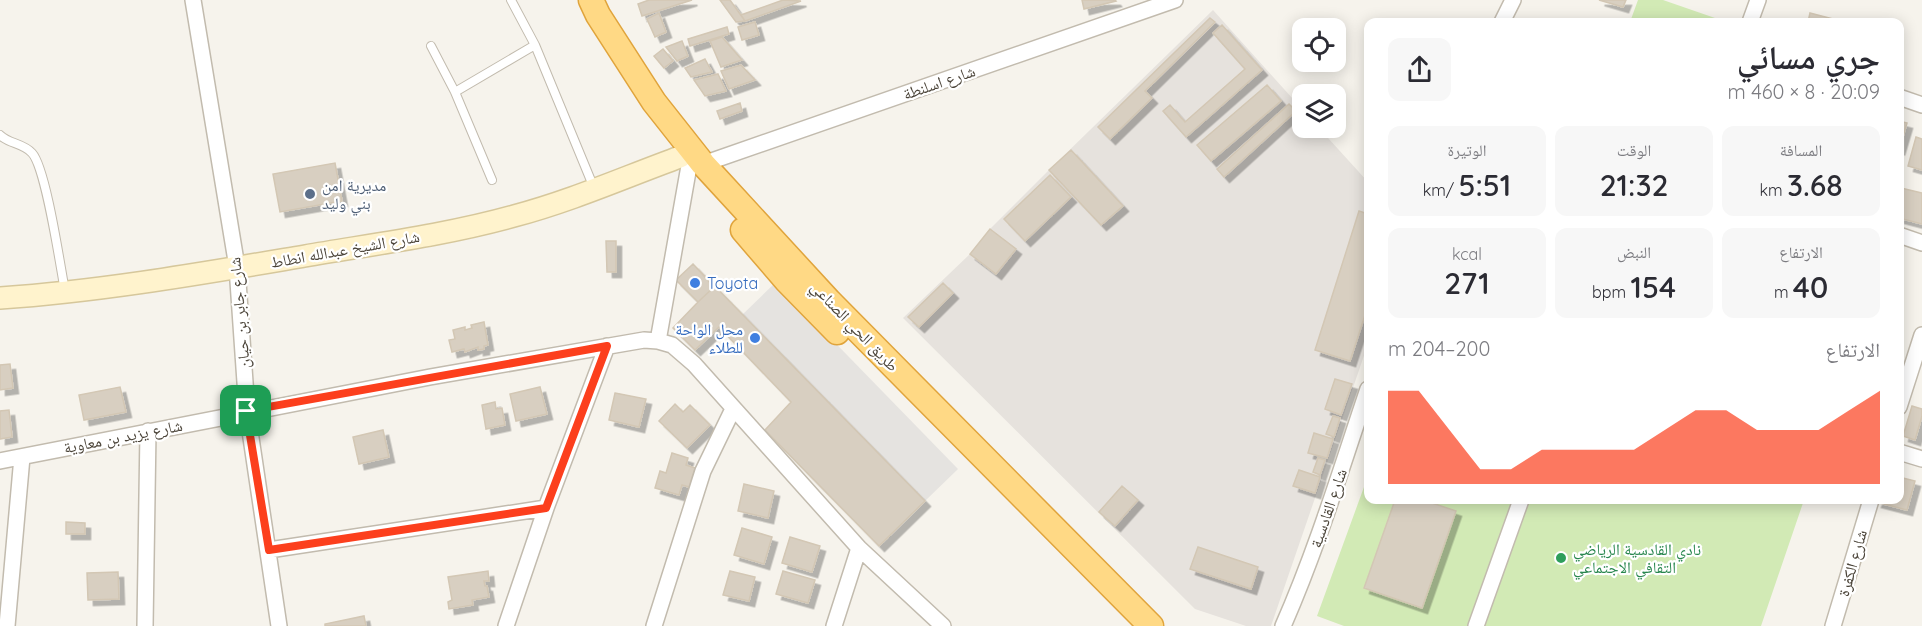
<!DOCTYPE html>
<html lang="ar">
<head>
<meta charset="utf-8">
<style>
	body { margin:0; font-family:Quicksand,"Noto Naskh Arabic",sans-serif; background:#f7f7f7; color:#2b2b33; direction:rtl; height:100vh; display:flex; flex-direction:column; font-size:22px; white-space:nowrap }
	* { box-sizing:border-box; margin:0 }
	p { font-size:20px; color:#7c7c81 }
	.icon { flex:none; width:33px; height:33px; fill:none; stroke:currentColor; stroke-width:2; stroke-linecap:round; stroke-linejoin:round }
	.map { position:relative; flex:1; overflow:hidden; direction:ltr }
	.side { position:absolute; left:1364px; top:18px; width:540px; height:486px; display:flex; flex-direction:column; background:#fff; border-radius:12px; box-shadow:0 3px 15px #0003; direction:rtl }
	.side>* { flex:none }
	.tools { position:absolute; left:1292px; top:18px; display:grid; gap:12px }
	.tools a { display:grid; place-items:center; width:54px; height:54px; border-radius:12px; background:#fff; box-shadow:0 3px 15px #0003; font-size:30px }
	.pin { position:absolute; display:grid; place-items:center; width:51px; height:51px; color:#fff; margin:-26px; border-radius:12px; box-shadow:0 3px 9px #0006 }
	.round { display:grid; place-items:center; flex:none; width:63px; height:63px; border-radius:12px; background:#f7f7f7 }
	.summary { display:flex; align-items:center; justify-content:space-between; height:102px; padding:0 24px }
	h1 { font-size:33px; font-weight:600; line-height:45px }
	.metrics { display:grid; grid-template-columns:repeat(3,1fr); gap:9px; height:102px; padding:6px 24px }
	.metrics div { display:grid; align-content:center; border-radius:12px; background:#f7f7f7; text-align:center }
	.metrics b { font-size:30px; font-weight:600 }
	.metrics small { font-size:16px; font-weight:400 }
	.metrics p { font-size:16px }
	.chart { height:168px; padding:12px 24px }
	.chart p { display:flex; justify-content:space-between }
	.chart svg { width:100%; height:108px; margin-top:6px; fill:#fc3f1d; opacity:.7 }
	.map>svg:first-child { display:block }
	.industrial { fill:#e6e2dd }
	.green { fill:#d2eab5 }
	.parking { fill:#e5e3e0 }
	.building { fill:#d8cfc1; stroke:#d3c7b4; stroke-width:1.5; filter:url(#shadow) }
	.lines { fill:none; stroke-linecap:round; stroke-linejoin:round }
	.service-casing { stroke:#c2bbae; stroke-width:10 }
	.minor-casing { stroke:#c2bbae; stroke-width:18 }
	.secondary-casing { stroke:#d6c79b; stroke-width:24 }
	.trunk-casing { stroke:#e0a43c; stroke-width:27 }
	.service { stroke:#fff; stroke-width:8 }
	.minor { stroke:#fff; stroke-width:15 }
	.secondary { stroke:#fff3cd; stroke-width:21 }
	.trunk { stroke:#ffd985; stroke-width:24 }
	.route-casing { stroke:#fff; stroke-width:12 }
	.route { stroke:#fc3f1d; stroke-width:8 }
	.service-dot { fill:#5c6f8a; stroke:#fff; stroke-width:2 }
	.shop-dot { fill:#3f7fe0; stroke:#fff; stroke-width:2 }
	.leisure-dot { fill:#2e9e5b; stroke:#fff; stroke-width:2 }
	.labels { text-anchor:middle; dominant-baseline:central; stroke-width:4.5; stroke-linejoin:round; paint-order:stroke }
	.street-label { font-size:16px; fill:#4b4439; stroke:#fff }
	.service-label { font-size:16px; fill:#4e5e75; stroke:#fff; text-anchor:start }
	.shop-label { font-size:16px; fill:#366cbe; stroke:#fff; text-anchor:start }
	.leisure-label { font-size:16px; fill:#27864d; stroke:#fff; text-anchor:start }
</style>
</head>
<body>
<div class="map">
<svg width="1922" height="626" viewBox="0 0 1922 626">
	<defs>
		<filter id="shadow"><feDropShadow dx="5.5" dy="5.5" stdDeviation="0" flood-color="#0004"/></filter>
	</defs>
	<rect width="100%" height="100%" fill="#f6f3ec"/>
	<path class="industrial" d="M 1213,10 L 1302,109 L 1302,128 L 1319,128 L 1368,182 L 1368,344 L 1271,626 L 1246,626 L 1195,609 L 903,318 L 970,254 L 990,229 L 1049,170 Z"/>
	<path class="green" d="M 1638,0 L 1663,0 L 1715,18 L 1713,22 L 1630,22 Z
		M 1368,476 L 1368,500 L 1804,500 L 1761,626 L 1344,626 L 1317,616 Z"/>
	<path class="parking" d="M 776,282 L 958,469 L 925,501 L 742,315 Z"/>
	<path class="building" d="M 649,0 L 692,0 L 642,16 L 638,4 Z
		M 720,0 L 730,0 L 745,21 L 736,22 Z
		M 783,0 L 801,1 L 745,21 L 741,15 Z
		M 1082,0 L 1115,0 L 1116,1 L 1084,9 Z
		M 1599,0 L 1626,0 L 1623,7 Z
		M 659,13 L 666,32 L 655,37 L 647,19 Z
		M 1810,13 L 1841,21 L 1841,22 L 1808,22 Z
		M 1210,18 L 1215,22 L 1145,91 L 1152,98 L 1110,139 L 1098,127 Z
		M 755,22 L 759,35 L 742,40 L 738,27 Z
		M 1222,25 L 1262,70 L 1186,137 L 1163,111 L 1170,105 L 1185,122 L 1245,69 L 1213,33 Z
		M 727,27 L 729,34 L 690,46 L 688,39 Z
		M 722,37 L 742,60 L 721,67 L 710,41 Z
		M 682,41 L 688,56 L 677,61 L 666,47 Z
		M 663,49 L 673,61 L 664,68 L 654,56 Z
		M 705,59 L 712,72 L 691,77 L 685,68 Z
		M 741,65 L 755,80 L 729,89 L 721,71 Z
		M 718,74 L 726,91 L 705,96 L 694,80 Z
		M 1267,85 L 1281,101 L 1211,161 L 1197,145 Z
		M 740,103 L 742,111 L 720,119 L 717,111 Z
		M 1289,104 L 1296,111 L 1224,177 L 1217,169 Z
		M 1899,121 L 1907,123 L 1899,150 Z
		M 1916,137 L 1922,139 L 1922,170 L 1908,166 Z
		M 1071,150 L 1123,206 L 1101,225 L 1049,170 Z
		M 335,163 L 342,201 L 280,212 L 273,174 Z
		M 1050,175 L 1071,197 L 1025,241 L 1004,219 Z
		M 1901,188 L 1922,193 L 1922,224 L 1899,218 L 1899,195 Z
		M 1359,211 L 1368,214 L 1368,306 L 1350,361 L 1315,350 Z
		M 990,229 L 1016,249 L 996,274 L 970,254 Z
		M 606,241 L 616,241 L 616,272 L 607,272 Z
		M 693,264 L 925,501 L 879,546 L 765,430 L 791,402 L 719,327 L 695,350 L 673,328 L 698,302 L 676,280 Z
		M 693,264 L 714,287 L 698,302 L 676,280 Z
		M 943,283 L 953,293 L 919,327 L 908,317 Z
		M 484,322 L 488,345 L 484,346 L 484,349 L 478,350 L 478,347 L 465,352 L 464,349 L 452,352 L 449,340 L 455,339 L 453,330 L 465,327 L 465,330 L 472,328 L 471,325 Z
		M 10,364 L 13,388 L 0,390 L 0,365 Z
		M 1335,379 L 1352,384 L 1341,415 L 1325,409 Z
		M 120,387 L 126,412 L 84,420 L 79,395 Z
		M 540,387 L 547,414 L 516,421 L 510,394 Z
		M 615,393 L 646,399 L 639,427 L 609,420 Z
		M 495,402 L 496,409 L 502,408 L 505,425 L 486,429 L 482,405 Z
		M 675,404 L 683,412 L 690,405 L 710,425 L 687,448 L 659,421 Z
		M 1912,406 L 1922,409 L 1922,416 L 1915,440 L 1903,436 Z
		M 9,410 L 12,437 L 0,439 L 0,411 Z
		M 1333,416 L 1340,418 L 1334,437 L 1326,434 Z
		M 383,430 L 389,457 L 359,464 L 353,437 Z
		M 1314,433 L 1333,439 L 1327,458 L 1308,453 Z
		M 672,453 L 688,458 L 686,465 L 695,468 L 689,487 L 682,485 L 679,495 L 655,488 L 660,471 L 666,473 Z
		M 1318,458 L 1325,460 L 1320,475 L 1313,472 Z
		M 1299,470 L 1320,477 L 1315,493 L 1293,486 Z
		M 1899,477 L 1915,481 L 1907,510 L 1876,502 L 1877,500 L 1899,500 Z
		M 744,484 L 774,491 L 768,518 L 738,511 Z
		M 1122,486 L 1138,500 L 1115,526 L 1099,512 Z
		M 1395,500 L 1423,500 L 1456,511 L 1422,608 L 1364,588 Z
		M 66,522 L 85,523 L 85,534 L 66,534 Z
		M 742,528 L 772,537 L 764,564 L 734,555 Z
		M 790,537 L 820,546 L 812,572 L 782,563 Z
		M 1198,547 L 1258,567 L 1251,589 L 1190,569 Z
		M 488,571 L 489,581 L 484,581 L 485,586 L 487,586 L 489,597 L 472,600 L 473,605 L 449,609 L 448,602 L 452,600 L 448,577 Z
		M 730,571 L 755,577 L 749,601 L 723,595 Z
		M 783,571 L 815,580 L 808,603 L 776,594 Z
		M 118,572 L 119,599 L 88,600 L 87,573 Z
		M 364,616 L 366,626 L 325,626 L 325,624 Z"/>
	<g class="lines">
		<defs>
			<path id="service" d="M 511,0 L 535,45 L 594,188
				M 431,46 L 455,92 L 492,180
				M 455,92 L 535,45
				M 0,135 C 9,144 23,143 32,153 C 46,168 60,265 65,291"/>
			<path id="minor" d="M 193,0 L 237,267 L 247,411 L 279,626
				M 1502,22 L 1513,0
				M 1750,22 L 1758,0
				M 1899,97 L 1922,105
				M 703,164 L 1175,0
				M 1899,235 L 1922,243
				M 658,341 L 689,166
				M 1899,407 L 1922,335
				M 1899,452 L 1922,459
				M 0,461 L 430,377 L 644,340 L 658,341 L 672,345 L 694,364 L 859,548 L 943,626
				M 269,550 L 546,508
				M 7,626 L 22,457
				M 145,626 L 148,431
				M 506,626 L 546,508 L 607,346
				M 654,626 L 703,471 L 733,409
				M 834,626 L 859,548
				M 1283,626 C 1317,549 1341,469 1368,389
				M 1476,626 L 1521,500
				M 1833,626 L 1871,500"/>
			<path id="secondary" d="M 0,298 C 102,291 204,273 305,256 C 375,244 446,235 514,216 C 571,201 625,177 680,157"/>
			<path id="trunk" d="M 591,0 L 598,15 L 654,102 L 703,164 L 829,301 L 914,387 L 1151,626
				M 743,230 L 786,280 L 837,332"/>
		</defs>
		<use href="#service" class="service-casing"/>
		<use href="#minor" class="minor-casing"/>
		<use href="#secondary" class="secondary-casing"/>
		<use href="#trunk" class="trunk-casing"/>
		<use href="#service" class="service"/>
		<use href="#minor" class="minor"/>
		<use href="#secondary" class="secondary"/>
		<use href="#trunk" class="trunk"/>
	</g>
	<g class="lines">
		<defs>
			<path id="route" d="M 607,346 L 546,508 L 269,550 L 246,411 Z"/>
		</defs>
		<use href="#route" class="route-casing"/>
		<use href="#route" class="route"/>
	</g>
	<circle class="service-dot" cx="310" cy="194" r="6"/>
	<g class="shop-dot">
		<circle cx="695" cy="283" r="6"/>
		<circle cx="755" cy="338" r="6"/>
	</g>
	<circle class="leisure-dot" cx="1561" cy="558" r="6"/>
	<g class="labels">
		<g class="street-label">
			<text transform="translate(939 82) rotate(-19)">شارع اسلنطة</text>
			<text transform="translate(345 249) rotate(-10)">شارع الشيخ عبدالله انطاط</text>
			<text transform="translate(239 313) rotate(-95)">شارع جابر بن حيان</text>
			<text transform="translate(855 326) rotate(46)">طريق الحي الصناعي</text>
			<text transform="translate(123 436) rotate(-11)">شارع يزيد بن معاوية</text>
			<text transform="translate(1328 508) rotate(-71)">شارع القادسية</text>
			<text transform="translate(1852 563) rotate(-74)">شارع الكفرة</text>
		</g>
		<g class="service-label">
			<text x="322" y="185">مديرية امن<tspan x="322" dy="18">بني وليد</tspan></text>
		</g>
		<g class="shop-label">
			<text x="707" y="283">Toyota</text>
			<text x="743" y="329" text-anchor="end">محل الواحة<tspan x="743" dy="18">للطلاء</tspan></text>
		</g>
		<g class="leisure-label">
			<text x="1573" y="549">نادي القادسية الرياضي<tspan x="1573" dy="18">التقافي الاجتماعي</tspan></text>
		</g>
	</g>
</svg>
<div class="tools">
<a><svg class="icon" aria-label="locate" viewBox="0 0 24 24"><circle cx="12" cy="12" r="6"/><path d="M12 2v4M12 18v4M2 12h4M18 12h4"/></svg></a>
<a><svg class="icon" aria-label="layers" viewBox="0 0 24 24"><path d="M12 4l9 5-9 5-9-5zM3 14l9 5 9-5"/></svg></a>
</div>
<div class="pin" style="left:246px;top:411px;background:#1e9e55"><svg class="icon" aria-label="arrive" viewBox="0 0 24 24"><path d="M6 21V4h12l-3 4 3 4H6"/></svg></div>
<section class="side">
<div class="summary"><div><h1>جري مسائي</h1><p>20:09 · 8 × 460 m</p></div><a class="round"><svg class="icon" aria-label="share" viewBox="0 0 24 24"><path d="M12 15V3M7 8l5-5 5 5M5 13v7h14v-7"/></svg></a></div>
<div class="metrics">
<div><p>المسافة</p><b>3.68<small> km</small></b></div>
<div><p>الوقت</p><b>21:32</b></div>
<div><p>الوتيرة</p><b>5:51<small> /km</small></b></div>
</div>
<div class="metrics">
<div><p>الارتفاع</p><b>40<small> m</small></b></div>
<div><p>النبض</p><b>154<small> bpm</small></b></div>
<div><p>kcal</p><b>271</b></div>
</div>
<div class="chart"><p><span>الارتفاع</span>200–204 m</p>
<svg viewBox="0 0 160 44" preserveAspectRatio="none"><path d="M0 44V6L10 6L20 22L30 38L40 38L50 30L60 30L70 30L80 30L90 22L100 14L110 14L120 22L130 22L140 22L150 14L160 6V44z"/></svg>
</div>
</section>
</div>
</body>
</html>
